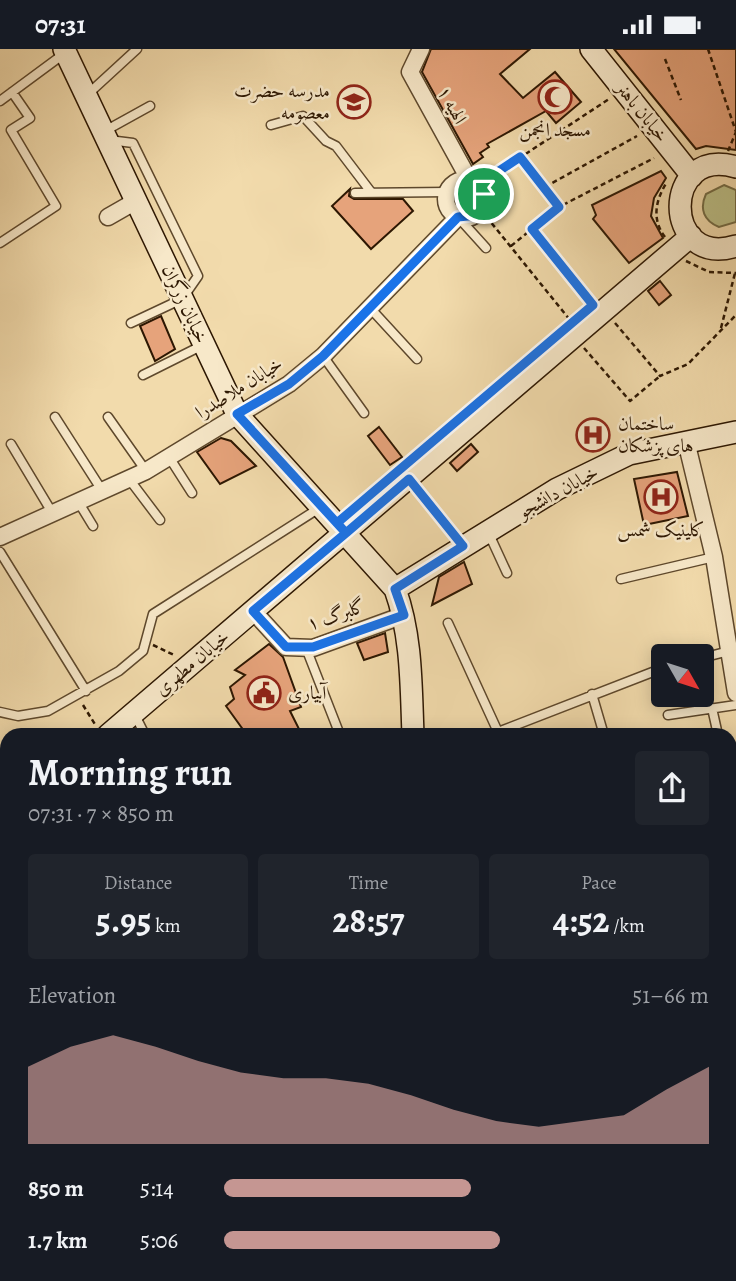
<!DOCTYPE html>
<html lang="en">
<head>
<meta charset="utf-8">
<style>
	body { margin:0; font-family:Alegreya,Amiri,serif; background:#20242c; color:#f1f3f6; height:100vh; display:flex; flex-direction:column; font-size:26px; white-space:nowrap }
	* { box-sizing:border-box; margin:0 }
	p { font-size:23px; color:#9ea1a6 }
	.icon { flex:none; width:38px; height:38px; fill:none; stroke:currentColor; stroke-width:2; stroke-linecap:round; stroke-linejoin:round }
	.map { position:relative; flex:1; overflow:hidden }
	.details { position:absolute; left:0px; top:679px; width:737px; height:553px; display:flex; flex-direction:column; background:#171b24; border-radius:21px 21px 0 0; box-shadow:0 4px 18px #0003 }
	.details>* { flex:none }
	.needle { width:46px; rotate:129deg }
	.buttons { position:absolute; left:651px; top:595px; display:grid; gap:14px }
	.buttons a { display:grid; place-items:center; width:63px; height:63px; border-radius:7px; background:#171b24; box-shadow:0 4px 18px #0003; font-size:35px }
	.pin { position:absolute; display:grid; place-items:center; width:60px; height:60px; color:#fff; margin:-30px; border:4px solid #fff; border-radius:50%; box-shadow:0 2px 7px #0007 }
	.round { display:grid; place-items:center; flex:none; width:74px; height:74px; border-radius:7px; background:#20242c }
	.head { display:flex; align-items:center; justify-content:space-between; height:119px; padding:0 28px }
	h1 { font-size:38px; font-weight:600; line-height:52px }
	.metrics { display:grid; grid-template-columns:repeat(3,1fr); gap:10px; height:119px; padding:7px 28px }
	.metrics div { display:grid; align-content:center; border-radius:7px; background:#20242c; text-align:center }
	.metrics b { font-size:35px; font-weight:600 }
	.metrics small { font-size:19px; font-weight:400 }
	.metrics p { font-size:19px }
	.chart { height:196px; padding:14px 28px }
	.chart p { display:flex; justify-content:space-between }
	.chart svg { width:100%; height:126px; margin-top:7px; fill:#c59692; opacity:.7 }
	ul { padding:0 28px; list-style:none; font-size:23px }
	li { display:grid; grid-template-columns:112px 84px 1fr; align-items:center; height:52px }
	li i { height:18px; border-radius:9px; background:#c59692 }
	.status { display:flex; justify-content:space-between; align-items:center; height:49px; padding:0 35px; background:#171b24; direction:ltr }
	.status svg { height:19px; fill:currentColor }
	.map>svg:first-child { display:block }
	.green { fill:#bcc088; stroke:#746c45; stroke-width:2 }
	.building { fill:#e6a37b; stroke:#2d1702; stroke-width:2 }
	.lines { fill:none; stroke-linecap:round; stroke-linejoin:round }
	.lane-casing { stroke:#5e482c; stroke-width:11 }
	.street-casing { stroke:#5e482c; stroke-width:19 }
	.secondary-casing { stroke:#2d1702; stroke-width:24 }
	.path { stroke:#2d1702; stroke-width:2.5; stroke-dasharray:5 3.5; stroke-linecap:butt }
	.lane { stroke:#f7e8c9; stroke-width:8 }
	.street { stroke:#f7e8c9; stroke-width:16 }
	.secondary { stroke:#f7e8c9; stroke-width:21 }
	.route-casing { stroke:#fff; stroke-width:14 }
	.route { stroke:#1a73e8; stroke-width:9 }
	.labels { text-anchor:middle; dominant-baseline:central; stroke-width:5; stroke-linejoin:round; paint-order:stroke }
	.poi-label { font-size:19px; fill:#2d1702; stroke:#f7e8c9 }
	.street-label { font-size:19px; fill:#2d1702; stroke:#f7e8c9 }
</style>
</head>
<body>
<div class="status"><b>07:31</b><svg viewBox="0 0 49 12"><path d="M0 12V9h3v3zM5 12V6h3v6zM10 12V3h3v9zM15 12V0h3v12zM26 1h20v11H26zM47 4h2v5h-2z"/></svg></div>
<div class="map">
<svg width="736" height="1232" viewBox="0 0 736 1232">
	<rect width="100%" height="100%" fill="#f2dbac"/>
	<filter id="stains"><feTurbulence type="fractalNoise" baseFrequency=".00286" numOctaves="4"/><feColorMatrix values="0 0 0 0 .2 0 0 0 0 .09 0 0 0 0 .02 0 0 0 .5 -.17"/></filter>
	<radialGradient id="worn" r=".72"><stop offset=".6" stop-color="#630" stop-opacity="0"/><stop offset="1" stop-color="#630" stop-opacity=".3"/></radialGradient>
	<path class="green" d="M 724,136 L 736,141 L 736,173 L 719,178 C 704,172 699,160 706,145 Z"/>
	<path class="building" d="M 431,0 L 530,0 L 500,25 L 523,49 L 555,23 L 581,53 L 556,74 L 546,62 L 487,95 L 489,98 L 480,104 L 483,108 L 473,115 L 422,23 Z
		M 614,0 L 736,0 L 736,101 L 706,97 L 696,100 Z
		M 661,122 L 666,129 L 654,149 L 651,167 L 663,189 L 629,214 L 593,170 L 596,166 L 592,156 Z
		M 350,140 L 349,147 L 354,150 L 403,150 L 413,162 L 371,200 L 332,157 Z
		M 660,232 L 671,246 L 659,256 L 648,242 Z
		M 161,267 L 175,300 L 155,312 L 140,277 Z
		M 379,378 L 402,408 L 390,416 L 368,387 Z
		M 221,389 L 231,392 L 256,417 L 220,435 L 197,403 Z
		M 471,395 L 478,403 L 457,422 L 450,414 Z
		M 677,423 L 688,467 L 644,476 L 634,430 Z
		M 464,513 L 472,535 L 432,556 L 439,528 Z
		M 385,584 L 388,603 L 364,611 L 357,594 Z
		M 269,595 L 283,608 L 301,658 L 290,662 L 300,682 L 292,686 L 247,686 L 226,657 L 234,650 L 230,638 L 245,626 L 235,621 Z"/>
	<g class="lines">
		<defs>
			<path id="lane" d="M 88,45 L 137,0
				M 0,52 L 65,4
				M 271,76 L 303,67 L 326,92 L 336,97 L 371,143
				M 103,83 L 150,57
				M 109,91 L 133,94 L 198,227 L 182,250 L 131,274
				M 355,144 L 448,143
				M 458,168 L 486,199
				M 0,194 L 56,157 L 11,81 L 30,69 L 12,43
				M 371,260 L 417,310
				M 323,307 L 364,364
				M 143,326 L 203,296
				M 55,368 L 103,443
				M 108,368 L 146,422
				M 11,395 L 53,465
				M 169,408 L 192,444
				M 129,430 L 160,471
				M 410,431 L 462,497
				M 79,454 L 93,477
				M 489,485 L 507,524
				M 0,503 L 86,642
				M 621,530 L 714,508
				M 448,574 L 498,683 L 663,619
				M 306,599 L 340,686
				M 702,609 L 729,602
				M 592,645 L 604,686
				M 712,659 L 718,686
				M 0,663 L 18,667 L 48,662 L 119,622 L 143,602 L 153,565 L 321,458
				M 134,664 L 145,686
				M 668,666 L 736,656
				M 730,794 L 736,792
				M 0,858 L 7,866
				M 0,882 L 7,876
				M 730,884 L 736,882
				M 730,925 L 736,923
				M 730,1012 L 736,1010
				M 730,1137 L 736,1135
				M 58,1232 L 59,1225
				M 145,1232 L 152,1225
				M 483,1232 L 513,1225
				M 643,1232 L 723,1225"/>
			<path id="street" d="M 421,0 L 410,23 L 470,132
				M446 150a19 19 0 1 1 38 0a19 19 0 1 1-38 0Z
				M 108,168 L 136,152
				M 686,392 L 714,508 L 736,644
				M 0,488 L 146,422 L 289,335 L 323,307 L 458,168
				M 253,562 L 286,598 L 313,599 L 404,566
				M 0,1194 L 7,1195
				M 98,1225 L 107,1232"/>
			<path id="secondary" d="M 64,0 L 237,365 L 395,540 C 412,587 411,637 413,686
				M 591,0 L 692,127
				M 736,118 C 661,96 662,220 736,197
				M 395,540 L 557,440 L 629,405 L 736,383
				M 108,686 L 691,187
				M 0,778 L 7,772
				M 390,1232 L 390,1225"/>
		</defs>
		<use href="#lane" class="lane-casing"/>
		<use href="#street" class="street-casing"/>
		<use href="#secondary" class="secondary-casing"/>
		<path class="path" d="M 708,0 L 736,83
			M 665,10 L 681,51
			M 728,102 L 736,83
			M 520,108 L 559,158 L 654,109
			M 483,133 L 609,50
			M 545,138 L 637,87
			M 481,161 L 570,271
			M 532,180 L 591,254
			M 665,188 C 651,170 656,150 667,133
			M 511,197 L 559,158
			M 686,212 L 709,223 L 736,224
			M 615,274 L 660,327 L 688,315 L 736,266
			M 721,279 L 735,224
			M 584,299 L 630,352 L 660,327
			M 153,596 L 176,607
			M 83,656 L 96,677"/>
		<use href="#lane" class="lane"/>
		<use href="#street" class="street"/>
		<use href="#secondary" class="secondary"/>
	</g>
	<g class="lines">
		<defs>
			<path id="route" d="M 484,145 L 484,156 L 477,166 L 458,168 L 323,307 L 289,335 L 237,365 L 346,484 L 253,562 L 286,598 L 313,598 L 404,566 L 395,540 L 463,497 L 409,430 L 346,484 L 337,474 L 593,256 L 532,180 L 559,158 L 520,108 L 478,136 L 484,145"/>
		</defs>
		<use href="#route" class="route-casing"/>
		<use href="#route" class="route"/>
	</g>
	<defs>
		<symbol id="mosque-ring" viewBox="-11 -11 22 22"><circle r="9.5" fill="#f7e8c9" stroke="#8f2418" stroke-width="1.5"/><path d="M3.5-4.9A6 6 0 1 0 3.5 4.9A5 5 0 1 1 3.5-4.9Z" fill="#8f2418"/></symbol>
		<symbol id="school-ring" viewBox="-11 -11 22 22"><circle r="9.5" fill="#f7e8c9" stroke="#8f2418" stroke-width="1.5"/><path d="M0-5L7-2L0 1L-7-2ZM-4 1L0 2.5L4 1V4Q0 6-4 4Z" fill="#8f2418"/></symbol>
		<symbol id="hospital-ring" viewBox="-11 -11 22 22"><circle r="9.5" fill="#f7e8c9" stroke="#8f2418" stroke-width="1.5"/><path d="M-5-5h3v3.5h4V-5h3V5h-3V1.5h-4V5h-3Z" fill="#8f2418"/></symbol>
		<symbol id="civic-ring" viewBox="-11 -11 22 22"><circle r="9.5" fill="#f7e8c9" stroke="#8f2418" stroke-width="1.5"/><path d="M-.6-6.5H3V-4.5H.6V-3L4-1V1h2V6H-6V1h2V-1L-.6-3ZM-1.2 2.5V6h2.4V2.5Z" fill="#8f2418"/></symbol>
	</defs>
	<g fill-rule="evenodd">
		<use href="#mosque-ring" x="536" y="29" width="38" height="38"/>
		<use href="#school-ring" x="335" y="34" width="38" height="38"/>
		<use href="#hospital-ring" x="574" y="367" width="38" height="38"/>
		<use href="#hospital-ring" x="642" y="429" width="38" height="38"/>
		<use href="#civic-ring" x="245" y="625" width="38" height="38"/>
	</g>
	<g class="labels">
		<g class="poi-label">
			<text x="330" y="42" text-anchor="end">مدرسه حضرت<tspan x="330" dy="22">معصومه</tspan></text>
			<text x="555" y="81">مسجد انجمن</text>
			<text x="618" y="375" text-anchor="start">ساختمان<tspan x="618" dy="22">های پزشکان</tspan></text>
			<text x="661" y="481">کلینیک شمس</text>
			<text x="288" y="644" text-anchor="start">آبیاری</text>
		</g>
		<g class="street-label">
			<text transform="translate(452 56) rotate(61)">الهیه ۱</text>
			<text transform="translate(642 63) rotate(51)">خیابان باهنر</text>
			<text transform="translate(185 255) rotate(65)">خیابان زرگران</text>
			<text transform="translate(239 339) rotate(-32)">خیابان ملاصدرا</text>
			<text transform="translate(558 443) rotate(-29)">خیابان دانشجو</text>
			<text transform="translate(336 566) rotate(-18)">گلبرگ ۱</text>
			<text transform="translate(192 614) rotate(-40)">خیابان مطهری</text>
		</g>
	</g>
	<rect width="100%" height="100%" filter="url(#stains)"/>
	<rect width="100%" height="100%" fill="url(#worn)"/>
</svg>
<div class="buttons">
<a><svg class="needle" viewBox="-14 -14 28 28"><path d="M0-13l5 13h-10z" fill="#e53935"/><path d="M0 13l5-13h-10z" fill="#9ea1a6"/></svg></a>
</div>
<div class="pin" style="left:484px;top:145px;background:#1e9e55"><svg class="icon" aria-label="arrive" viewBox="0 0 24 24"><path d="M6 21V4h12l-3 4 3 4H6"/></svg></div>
<section class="details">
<div class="head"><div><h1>Morning run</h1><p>07:31 · 7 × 850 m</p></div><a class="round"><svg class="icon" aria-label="share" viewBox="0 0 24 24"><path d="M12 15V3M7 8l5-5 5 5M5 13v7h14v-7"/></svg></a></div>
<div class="metrics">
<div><p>Distance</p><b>5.95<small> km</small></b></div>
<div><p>Time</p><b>28:57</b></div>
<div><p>Pace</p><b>4:52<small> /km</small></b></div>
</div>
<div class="chart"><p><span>Elevation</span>51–66 m</p>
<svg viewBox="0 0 160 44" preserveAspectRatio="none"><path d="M0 44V17L10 10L20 6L30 10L40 15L50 19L60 21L70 21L80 23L90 27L100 32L110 36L120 38L130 36L140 34L150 25L160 17V44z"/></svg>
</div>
<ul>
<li><b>850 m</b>5:14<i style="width:51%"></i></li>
<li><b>1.7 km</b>5:06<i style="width:57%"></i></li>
</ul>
</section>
</div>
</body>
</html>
